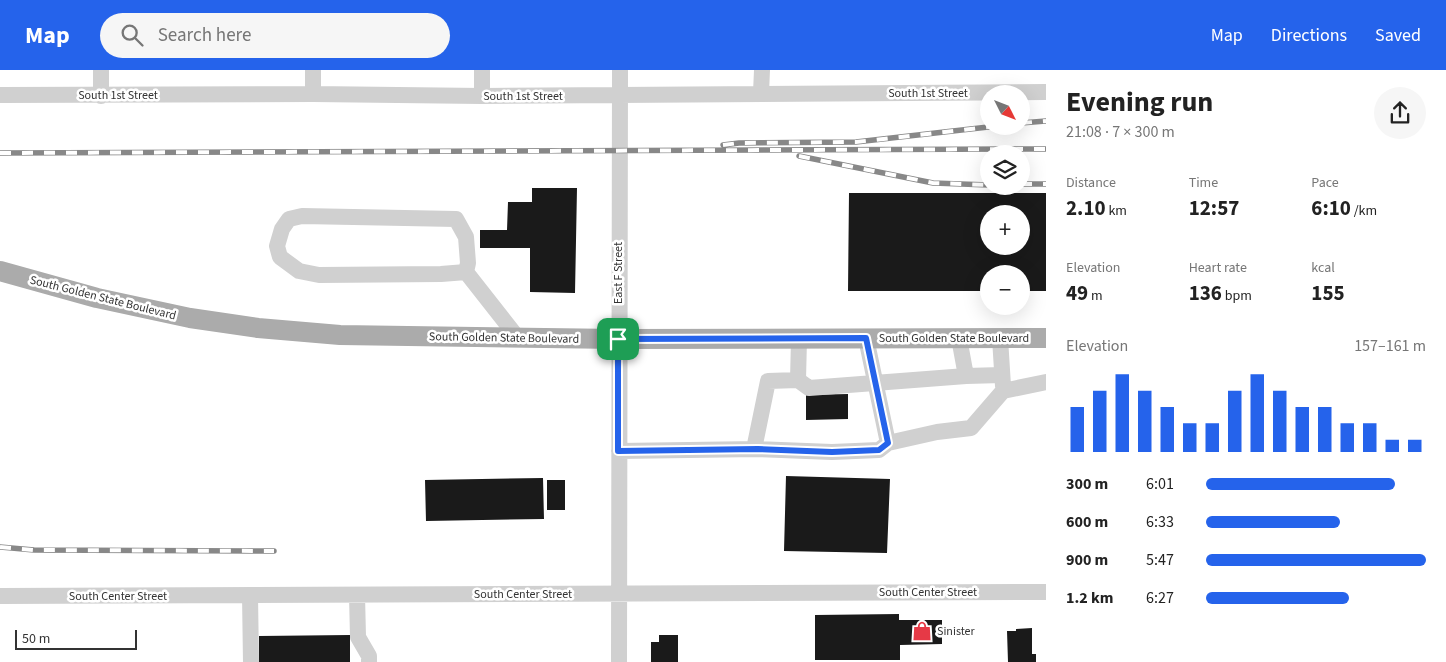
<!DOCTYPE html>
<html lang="en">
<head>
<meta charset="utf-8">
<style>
	body { margin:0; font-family:"Source Sans 3",sans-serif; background:#f6f6f6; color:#222; height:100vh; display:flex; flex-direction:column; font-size:19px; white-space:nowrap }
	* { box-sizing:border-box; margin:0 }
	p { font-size:16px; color:#767676 }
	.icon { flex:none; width:28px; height:28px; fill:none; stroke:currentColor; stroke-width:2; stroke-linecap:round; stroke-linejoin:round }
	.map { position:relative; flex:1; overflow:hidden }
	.sheet { display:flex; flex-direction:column; background:#fff; width:400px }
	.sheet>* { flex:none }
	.needle { width:32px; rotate:132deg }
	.buttons { position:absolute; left:980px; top:15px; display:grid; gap:10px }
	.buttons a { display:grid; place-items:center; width:50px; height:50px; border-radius:50%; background:#fff; box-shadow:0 5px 20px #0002; font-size:25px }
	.scale { position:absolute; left:15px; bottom:12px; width:122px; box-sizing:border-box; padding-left:5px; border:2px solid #333; border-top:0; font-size:14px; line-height:18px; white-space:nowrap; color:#333; -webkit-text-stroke:4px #fff; paint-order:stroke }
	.pin { position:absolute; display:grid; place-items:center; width:42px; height:42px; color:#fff; margin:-21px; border-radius:10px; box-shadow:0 2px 8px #0006 }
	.round { display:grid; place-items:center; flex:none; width:52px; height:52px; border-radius:26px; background:#f6f6f6 }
	.head { display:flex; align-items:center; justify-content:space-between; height:85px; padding:0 20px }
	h1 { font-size:28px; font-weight:700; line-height:38px }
	.figures { display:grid; grid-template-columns:repeat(3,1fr); gap:8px; height:85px; padding:5px 20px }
	.figures div { display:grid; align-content:center }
	.figures b { font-size:21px; font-weight:700 }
	.figures small { font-size:14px; font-weight:400 }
	.figures p { font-size:14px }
	.chart { height:140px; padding:10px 20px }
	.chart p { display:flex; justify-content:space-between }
	.chart svg { width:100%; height:90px; margin-top:5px; stroke:#2563eb; stroke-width:6 }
	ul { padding:0 20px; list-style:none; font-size:16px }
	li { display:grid; grid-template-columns:80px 60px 1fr; align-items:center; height:38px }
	li i { height:12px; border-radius:6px; background:#2563eb }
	header { display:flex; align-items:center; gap:30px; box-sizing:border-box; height:70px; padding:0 25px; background:#2563eb; color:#fff }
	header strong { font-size:24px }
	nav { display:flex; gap:28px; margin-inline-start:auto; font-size:18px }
	.search { width:350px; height:45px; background:#f6f6f6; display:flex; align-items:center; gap:12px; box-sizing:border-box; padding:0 18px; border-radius:28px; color:#767676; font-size:19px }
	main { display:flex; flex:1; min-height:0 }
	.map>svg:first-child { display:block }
	.building { fill:#1a1a1a; fill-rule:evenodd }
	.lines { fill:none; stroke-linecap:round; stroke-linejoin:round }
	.minor { stroke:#d0d0d0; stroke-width:16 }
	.major { stroke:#ababab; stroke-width:20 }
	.rail-casing { stroke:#888; stroke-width:5.5 }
	.rail { stroke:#fff; stroke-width:4; stroke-dasharray:11; stroke-linecap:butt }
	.route-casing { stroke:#fff; stroke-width:10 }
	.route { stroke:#2563eb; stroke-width:6 }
	.labels { text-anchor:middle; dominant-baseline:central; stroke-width:5; stroke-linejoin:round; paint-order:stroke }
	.street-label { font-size:12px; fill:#333; stroke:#fff }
	.poi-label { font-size:12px; fill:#333; stroke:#fff; text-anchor:start }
</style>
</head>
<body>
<header>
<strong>Map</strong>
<div class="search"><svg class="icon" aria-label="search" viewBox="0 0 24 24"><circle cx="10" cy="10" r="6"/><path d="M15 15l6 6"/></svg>Search here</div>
<nav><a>Map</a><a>Directions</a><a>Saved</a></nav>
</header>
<main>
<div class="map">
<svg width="1046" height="592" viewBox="0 0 1046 592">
	<rect width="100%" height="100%" fill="#fff"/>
	<path class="building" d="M 532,118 L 577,118 L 575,223 L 530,222 L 530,178 L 480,178 L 480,160 L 507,160 L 508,132 L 532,132 Z
		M 849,123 L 1046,123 L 1046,221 L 1021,221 L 1021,204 L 989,204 L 989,221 L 848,221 ZM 989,144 L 1021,144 L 1021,176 L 989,176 Z
		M 848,324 L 848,349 L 806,350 L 806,325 Z
		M 786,406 L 890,409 L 887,483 L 784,481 Z
		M 543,408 L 544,449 L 426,451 L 425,410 Z
		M 547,410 L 565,410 L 565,440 L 547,440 Z
		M 899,544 L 899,550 L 942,550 L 942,574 L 900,575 L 900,590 L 815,590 L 815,545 Z
		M 1032,558 L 1032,584 L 1036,584 L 1036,592 L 1008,592 L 1007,561 L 1016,561 L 1016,559 Z
		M 350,565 L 350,592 L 259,592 L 259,566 Z
		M 659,565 L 678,565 L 678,592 L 651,592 L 651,572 L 659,572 Z"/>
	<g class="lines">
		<path class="minor" d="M 101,0 L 101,26
			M 313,0 L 313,24
			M 482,0 L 482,26
			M 761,23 L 762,0
			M 0,25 L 313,24 L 482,26 L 1046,22
			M 466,202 L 468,193 L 466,167 L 456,149 L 302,146 L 289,149 L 282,159 L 277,176 L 280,187 L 299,201 L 319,205 L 441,204 L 466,202 L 517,267
			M 866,268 L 888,373 L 937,362 L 971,358 L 1003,321 L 1046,312
			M 959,268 L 966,306 L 1002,305
			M 1000,268 L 1003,316
			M 798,310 L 809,318 L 966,306
			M 754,379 L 768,311 L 798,310 L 799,269
			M 619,381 L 758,379 L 832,382 L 879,380 L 888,373
			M 250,525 L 251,592
			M 357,525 L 358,567 L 369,586 L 369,592
			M 0,526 L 1046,522
			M 619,592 L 620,0"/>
		<path class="major" d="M 0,201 L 97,228 L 190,248 L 258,258 L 340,265 L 618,269 L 1046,268"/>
		<defs>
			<path id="rail" d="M 1021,53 L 1046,51
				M 723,75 L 739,73 L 856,72 L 997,56
				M 0,83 L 1046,79
				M 799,86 L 933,113 L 989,115
				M 1021,114 L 1046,114
				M 0,477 L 34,480 L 274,481"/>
		</defs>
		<use href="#rail" class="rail-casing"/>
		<use href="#rail" class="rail"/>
	</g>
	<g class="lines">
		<defs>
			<path id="route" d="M 866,268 L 888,373 L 879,380 L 832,382 L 758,379 L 618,381 L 618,269 Z"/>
		</defs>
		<use href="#route" class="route-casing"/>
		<use href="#route" class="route"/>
	</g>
	<defs>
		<symbol id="shop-bare" viewBox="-9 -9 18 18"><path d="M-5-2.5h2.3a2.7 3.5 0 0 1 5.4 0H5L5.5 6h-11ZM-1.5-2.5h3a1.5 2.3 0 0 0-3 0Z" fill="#e63946" stroke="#fff" stroke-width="2.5" paint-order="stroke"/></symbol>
	</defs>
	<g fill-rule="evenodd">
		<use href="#shop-bare" x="908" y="547" width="28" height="28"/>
	</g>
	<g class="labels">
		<g class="street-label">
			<text x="928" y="23">South 1st Street</text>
			<text x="118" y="25">South 1st Street</text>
			<text x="523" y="26">South 1st Street</text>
			<text transform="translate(618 203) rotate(-90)">East F Street</text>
			<text transform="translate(103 228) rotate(14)">South Golden State Boulevard</text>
			<text transform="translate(504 268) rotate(1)">South Golden State Boulevard</text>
			<text x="954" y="268">South Golden State Boulevard</text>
			<text x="928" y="522">South Center Street</text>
			<text x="523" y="524">South Center Street</text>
			<text x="118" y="526">South Center Street</text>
		</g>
		<g class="poi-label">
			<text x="937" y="561">Sinister</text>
		</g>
	</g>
</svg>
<div class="buttons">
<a><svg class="needle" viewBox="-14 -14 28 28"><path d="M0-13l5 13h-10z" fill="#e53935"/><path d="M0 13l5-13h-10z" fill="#767676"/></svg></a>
<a><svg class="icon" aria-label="layers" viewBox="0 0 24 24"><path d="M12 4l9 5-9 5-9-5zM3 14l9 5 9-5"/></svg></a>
<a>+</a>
<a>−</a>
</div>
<div class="scale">50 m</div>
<div class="pin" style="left:618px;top:269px;background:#1e9e55"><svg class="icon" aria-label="arrive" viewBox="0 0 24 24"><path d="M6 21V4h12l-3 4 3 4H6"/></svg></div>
</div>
<section class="sheet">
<div class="head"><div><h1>Evening run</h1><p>21:08 · 7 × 300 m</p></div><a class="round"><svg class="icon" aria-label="share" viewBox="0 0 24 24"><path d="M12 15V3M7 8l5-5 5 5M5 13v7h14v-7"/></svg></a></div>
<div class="figures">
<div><p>Distance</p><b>2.10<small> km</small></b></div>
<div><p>Time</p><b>12:57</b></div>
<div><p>Pace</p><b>6:10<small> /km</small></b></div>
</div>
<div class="figures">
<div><p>Elevation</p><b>49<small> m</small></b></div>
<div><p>Heart rate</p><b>136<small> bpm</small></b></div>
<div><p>kcal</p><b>155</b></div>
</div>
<div class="chart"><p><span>Elevation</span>157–161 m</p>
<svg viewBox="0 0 160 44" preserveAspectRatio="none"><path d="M5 44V22M15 44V14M25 44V6M35 44V14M45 44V22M55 44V30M65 44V30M75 44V14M85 44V6M95 44V14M105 44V22M115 44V22M125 44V30M135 44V30M145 44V38M155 44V38"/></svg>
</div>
<ul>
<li><b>300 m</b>6:01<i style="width:86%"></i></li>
<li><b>600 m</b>6:33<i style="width:61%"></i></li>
<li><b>900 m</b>5:47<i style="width:100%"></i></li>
<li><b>1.2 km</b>6:27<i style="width:65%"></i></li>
</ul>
</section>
</main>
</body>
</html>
